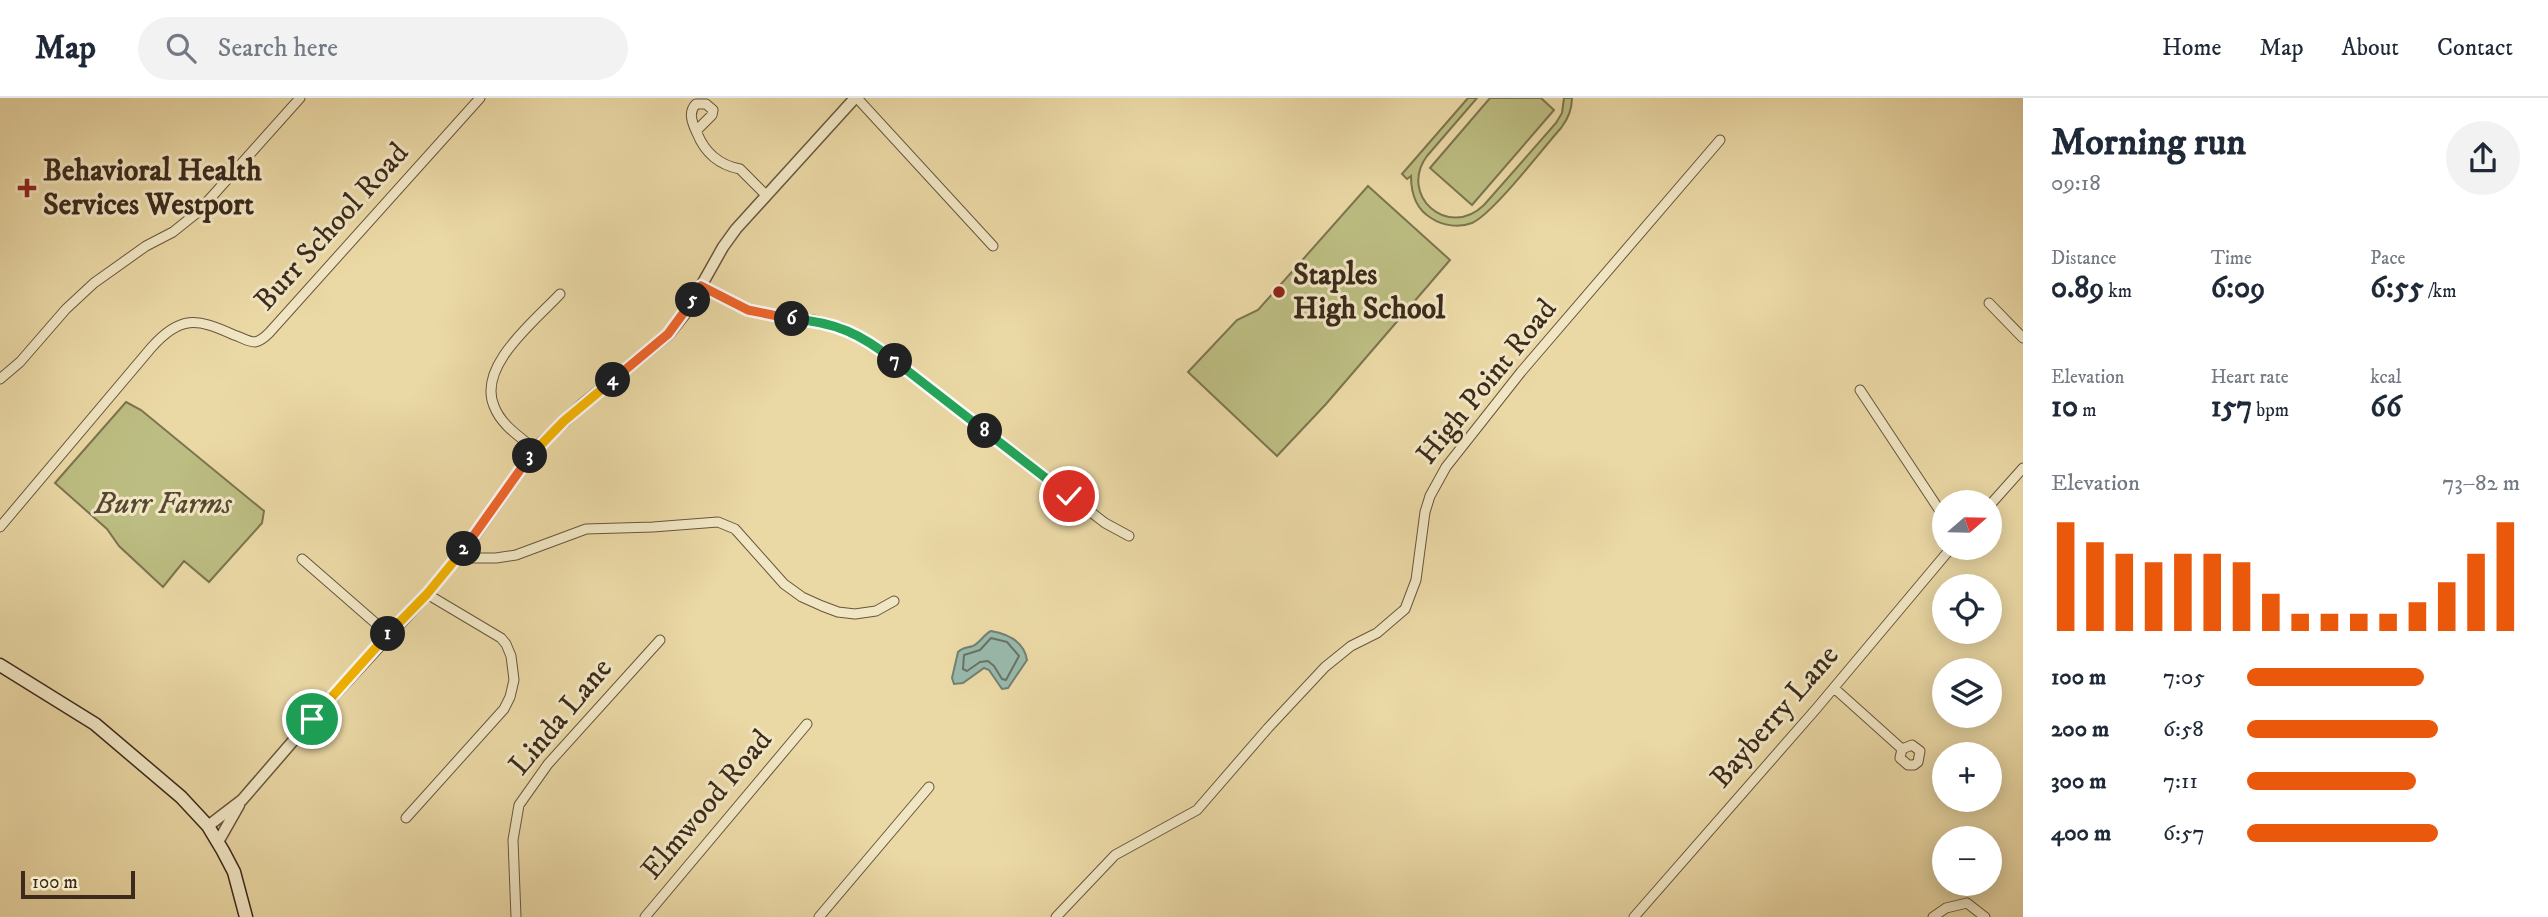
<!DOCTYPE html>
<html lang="en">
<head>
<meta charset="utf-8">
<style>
	body { margin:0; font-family:"IM FELL DW Pica",serif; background:#f2f2f3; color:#1f2937; height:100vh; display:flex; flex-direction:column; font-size:26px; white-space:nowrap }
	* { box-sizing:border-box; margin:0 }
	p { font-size:23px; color:#747a83 }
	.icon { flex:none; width:38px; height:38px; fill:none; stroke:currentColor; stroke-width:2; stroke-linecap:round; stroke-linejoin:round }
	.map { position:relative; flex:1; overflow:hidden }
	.panel { display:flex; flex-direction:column; background:#fff; width:525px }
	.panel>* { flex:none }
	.needle { width:46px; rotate:70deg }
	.buttons { position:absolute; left:1932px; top:392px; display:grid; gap:14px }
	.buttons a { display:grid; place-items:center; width:70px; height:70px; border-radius:50%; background:#fff; box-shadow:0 4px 18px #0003; font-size:35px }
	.scale { position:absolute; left:21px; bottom:18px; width:114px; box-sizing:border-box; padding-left:7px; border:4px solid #3c2a1c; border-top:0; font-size:19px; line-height:24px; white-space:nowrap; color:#3c2a1c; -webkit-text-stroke:5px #f1e6c4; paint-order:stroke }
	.pin { position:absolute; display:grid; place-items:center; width:60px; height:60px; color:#fff; margin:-30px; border:4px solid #fff; border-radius:50%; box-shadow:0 2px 7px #0007 }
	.km { position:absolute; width:35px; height:35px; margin:-18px; border-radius:50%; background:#222; color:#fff; font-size:19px; line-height:35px; text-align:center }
	.round { display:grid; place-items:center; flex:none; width:74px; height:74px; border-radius:37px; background:#f2f2f3 }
	.headline { display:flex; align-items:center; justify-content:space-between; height:119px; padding:0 28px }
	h1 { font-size:38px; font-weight:800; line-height:52px }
	.metrics { display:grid; grid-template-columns:repeat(3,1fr); gap:10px; height:119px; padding:7px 28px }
	.metrics div { display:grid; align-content:center }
	.metrics b { font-size:30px; font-weight:800 }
	.metrics small { font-size:19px; font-weight:400 }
	.metrics p { font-size:19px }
	.chart { height:196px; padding:14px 28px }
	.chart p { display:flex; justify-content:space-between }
	.chart svg { width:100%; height:126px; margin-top:7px; stroke:#ea580c; stroke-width:6 }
	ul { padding:0 28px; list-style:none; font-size:23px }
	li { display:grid; grid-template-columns:112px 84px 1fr; align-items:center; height:52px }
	li i { height:18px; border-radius:9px; background:#ea580c }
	header { display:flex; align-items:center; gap:42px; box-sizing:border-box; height:98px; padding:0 35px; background:#fff; border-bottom:2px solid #e0e1e3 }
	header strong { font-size:33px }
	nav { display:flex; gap:38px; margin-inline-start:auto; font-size:24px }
	.search { width:490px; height:63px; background:#f2f2f3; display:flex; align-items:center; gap:18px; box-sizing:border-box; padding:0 24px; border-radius:38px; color:#747a83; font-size:26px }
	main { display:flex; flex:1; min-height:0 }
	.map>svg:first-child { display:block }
	.green { fill:#bcbd82; stroke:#7c744f; stroke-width:2 }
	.water { fill:#98b9ac; stroke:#738072; stroke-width:2 }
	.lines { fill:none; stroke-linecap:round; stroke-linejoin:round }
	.shore { stroke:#6a7264; stroke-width:2 }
	.minor-casing { stroke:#68563e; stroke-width:11 }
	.tertiary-casing { stroke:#68563e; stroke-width:13 }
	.secondary-casing { stroke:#3c2a1c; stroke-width:15 }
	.minor { stroke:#f1e6c4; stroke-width:9 }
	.tertiary { stroke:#f1e6c4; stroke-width:10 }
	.secondary { stroke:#f1e6c4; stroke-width:12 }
	.split-1-casing { stroke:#fff; stroke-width:14 }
	.split-2-casing { stroke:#fff; stroke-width:14 }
	.split-3-casing { stroke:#fff; stroke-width:14 }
	.split-4-casing { stroke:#fff; stroke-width:14 }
	.split-5-casing { stroke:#fff; stroke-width:14 }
	.split-6-casing { stroke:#fff; stroke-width:14 }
	.split-7-casing { stroke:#fff; stroke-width:14 }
	.split-8-casing { stroke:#fff; stroke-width:14 }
	.split-9-casing { stroke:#fff; stroke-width:14 }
	.split-1 { stroke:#f5b400; stroke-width:9 }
	.split-2 { stroke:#f5b400; stroke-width:9 }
	.split-3 { stroke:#f0652b; stroke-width:9 }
	.split-4 { stroke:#f5b400; stroke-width:9 }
	.split-5 { stroke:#f0652b; stroke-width:9 }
	.split-6 { stroke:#f0652b; stroke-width:9 }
	.split-7 { stroke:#22a559; stroke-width:9 }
	.split-8 { stroke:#22a559; stroke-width:9 }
	.split-9 { stroke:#22a559; stroke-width:9 }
	.poi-dot { fill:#8f2418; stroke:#f1e6c4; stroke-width:2.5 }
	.labels { text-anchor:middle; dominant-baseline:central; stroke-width:6; stroke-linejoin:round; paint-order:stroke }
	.poi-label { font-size:30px; font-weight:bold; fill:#3c2a1c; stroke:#f1e6c4; text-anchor:start }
	.street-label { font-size:30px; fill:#3c2a1c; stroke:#f1e6c4 }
	.park-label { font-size:30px; font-style:italic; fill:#564730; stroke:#f1e6c4 }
</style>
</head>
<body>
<header>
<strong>Map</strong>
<div class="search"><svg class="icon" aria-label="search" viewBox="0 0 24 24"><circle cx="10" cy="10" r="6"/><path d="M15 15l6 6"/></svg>Search here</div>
<nav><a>Home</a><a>Map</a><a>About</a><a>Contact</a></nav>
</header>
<main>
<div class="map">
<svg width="2023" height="819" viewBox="0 0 2023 819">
	<rect width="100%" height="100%" fill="#ead8a5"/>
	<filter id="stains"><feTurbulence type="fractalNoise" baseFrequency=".00286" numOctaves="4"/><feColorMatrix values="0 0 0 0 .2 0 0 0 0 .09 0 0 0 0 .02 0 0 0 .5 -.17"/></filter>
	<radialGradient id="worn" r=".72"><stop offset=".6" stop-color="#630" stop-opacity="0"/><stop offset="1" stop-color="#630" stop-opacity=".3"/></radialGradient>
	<path class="green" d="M 1468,0 L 1477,0 L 1427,58 C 1398,97 1448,142 1484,107 L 1556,25 L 1562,15 L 1564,0 L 1572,0 C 1572,12 1568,21 1561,30 C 1543,50 1493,116 1472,125 C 1459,130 1443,128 1431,120 C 1416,111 1411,94 1411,78 L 1407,81 L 1402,76 Z
		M 1490,0 L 1541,0 L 1554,12 L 1472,107 L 1430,70 Z
		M 1368,88 L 1450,162 L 1326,306 L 1277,358 L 1188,274 L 1237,222 L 1258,212 Z
		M 126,304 L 141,312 L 264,413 L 262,425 L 209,484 L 184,463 L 163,489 L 119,448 L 107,431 L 55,385 Z"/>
	<path class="water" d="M 991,533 C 1008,536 1024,543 1027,562 L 1008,590 L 1002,591 L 989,572 L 984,570 L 963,585 L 954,586 L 952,580 L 958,554 C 963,549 967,550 973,548 C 980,545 984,536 991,533 Z"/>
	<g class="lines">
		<path class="shore" d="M 991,540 L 1007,544 L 1019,558 L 1006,582 L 1002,581 L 994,568 L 988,563 L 980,564 L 967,573 L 963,571 L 964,557 L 980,552 Z"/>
		<defs>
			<path id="minor" d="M 857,0 L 993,148
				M 696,33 L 712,17 L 713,12 L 706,6 L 696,6 C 688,14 692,24 696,33 L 697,35 C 705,55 719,67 740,71 L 766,97
				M 701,188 L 748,212 L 781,220 L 814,222 L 841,229 L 876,249 L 1105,425 L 1129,438
				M 1989,205 L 2023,240
				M 0,281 L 20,264 L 66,211 L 94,185 L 146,148 L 173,134 L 198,114 L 300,0
				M 1860,292 L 1944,419
				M 535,351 C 520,339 501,327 494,308 C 477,268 535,223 560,196
				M 1990,407 L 2023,370
				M 0,429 L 151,250 C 180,217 197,220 234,237 C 241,239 248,244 255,244 C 261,243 265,239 269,235 L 480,0
				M 456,460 L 496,460 L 516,457 L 586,431 L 653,429 L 718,424 L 735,431 L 784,486 L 802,499 L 822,508 L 838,514 L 855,516 L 876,513 L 894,503
				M 302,461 L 388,536
				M 1834,590 L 1902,651 L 1912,647 L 1920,653 L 1918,664 L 1914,667 L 1908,667 L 1900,660 L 1902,651
				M 406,720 L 504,611 L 510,599 L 514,582 L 511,558 L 506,546 L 501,540 L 427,496
				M 516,819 L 513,742 L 519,707 L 548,666 L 660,542
				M 645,819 L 807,626
				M 819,819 L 929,689
				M 1056,819 L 1115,757 L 1197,712 L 1268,630 L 1325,569 L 1351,548 L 1377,535 L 1405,511 L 1416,482 L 1425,414 L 1430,398 L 1446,369 L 1521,274 L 1720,42
				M 1634,819 L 1816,611 L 1951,450
				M 1933,819 L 1946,810 L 1967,805 L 1985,819"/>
			<path id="tertiary" d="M 208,728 L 242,702 L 312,621 L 427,496 L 469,445 L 535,351 L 583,306 L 669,236 L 687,213 L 723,149 L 736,131 L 855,0
				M 218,744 L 239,707"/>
			<path id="secondary" d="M 0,567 L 95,626 L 181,699 L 208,728 L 223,753 L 234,774 L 246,819"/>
		</defs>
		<use href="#minor" class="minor-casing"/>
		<use href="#tertiary" class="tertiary-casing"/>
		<use href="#secondary" class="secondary-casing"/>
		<use href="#minor" class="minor"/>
		<use href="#tertiary" class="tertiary"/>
		<use href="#secondary" class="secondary"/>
	</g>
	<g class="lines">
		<defs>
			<path id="split-1" d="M 312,621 L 388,536"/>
			<path id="split-2" d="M 388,536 L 427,496 L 464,451"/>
			<path id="split-3" d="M 464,451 L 530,358"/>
			<path id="split-4" d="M 530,358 L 564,323 L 613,282"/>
			<path id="split-5" d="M 613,282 L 668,236 L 693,202"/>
			<path id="split-6" d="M 693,202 L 701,188 L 748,212 L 792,221"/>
			<path id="split-7" d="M 792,221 C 836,224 861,236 895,263"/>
			<path id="split-8" d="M 895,263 L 985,333"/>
			<path id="split-9" d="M 985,333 L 1069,398"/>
		</defs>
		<use href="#split-1" class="split-1-casing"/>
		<use href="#split-2" class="split-2-casing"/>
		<use href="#split-3" class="split-3-casing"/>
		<use href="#split-4" class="split-4-casing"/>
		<use href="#split-5" class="split-5-casing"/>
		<use href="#split-6" class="split-6-casing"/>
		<use href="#split-7" class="split-7-casing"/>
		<use href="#split-8" class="split-8-casing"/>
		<use href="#split-9" class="split-9-casing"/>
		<use href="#split-1" class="split-1"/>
		<use href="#split-2" class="split-2"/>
		<use href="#split-3" class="split-3"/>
		<use href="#split-4" class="split-4"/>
		<use href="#split-5" class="split-5"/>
		<use href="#split-6" class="split-6"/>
		<use href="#split-7" class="split-7"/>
		<use href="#split-8" class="split-8"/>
		<use href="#split-9" class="split-9"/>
	</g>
	<g class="poi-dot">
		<path d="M23.5 79.5h7v7h7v7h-7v7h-7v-7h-7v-7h7z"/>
		<circle cx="1279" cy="194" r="7"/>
	</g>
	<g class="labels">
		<g class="poi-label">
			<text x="43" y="73">Behavioral Health<tspan x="43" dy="34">Services Westport</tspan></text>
			<text x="1293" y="177">Staples<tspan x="1293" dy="34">High School</tspan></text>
		</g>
		<g class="street-label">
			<text transform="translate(332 129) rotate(-48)">Burr School Road</text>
			<text transform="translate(1487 284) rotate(-51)">High Point Road</text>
			<text transform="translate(561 619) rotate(-50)">Linda Lane</text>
			<text transform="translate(1775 619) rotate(-49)">Bayberry Lane</text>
			<text transform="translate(707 707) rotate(-50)">Elmwood Road</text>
		</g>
		<g class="park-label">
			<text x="163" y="406">Burr Farms</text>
		</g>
	</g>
	<rect width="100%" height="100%" filter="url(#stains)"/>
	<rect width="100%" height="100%" fill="url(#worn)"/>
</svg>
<div class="buttons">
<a><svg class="needle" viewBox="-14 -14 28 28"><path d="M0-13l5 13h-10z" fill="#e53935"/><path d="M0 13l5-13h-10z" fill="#747a83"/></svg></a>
<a><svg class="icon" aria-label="locate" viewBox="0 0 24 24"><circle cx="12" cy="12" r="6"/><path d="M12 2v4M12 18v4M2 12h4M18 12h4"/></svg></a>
<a><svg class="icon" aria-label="layers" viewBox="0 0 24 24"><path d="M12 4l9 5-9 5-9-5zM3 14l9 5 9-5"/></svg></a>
<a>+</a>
<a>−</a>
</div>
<div class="scale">100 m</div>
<div class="pin" style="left:312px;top:621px;background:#1e9e55"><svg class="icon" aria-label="arrive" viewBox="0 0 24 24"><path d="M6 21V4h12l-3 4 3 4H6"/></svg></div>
<div class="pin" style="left:1069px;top:398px;background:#d93025"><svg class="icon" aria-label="check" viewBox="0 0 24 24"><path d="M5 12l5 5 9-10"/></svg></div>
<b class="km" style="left:388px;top:536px">1</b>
<b class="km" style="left:464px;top:451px">2</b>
<b class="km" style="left:530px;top:358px">3</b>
<b class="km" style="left:613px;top:282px">4</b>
<b class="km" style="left:693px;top:202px">5</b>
<b class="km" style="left:792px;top:221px">6</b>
<b class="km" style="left:895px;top:263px">7</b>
<b class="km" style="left:985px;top:333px">8</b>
</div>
<section class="panel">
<div class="headline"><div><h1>Morning run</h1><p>09:18</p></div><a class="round"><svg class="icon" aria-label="share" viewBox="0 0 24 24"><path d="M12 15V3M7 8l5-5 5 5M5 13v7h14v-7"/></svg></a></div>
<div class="metrics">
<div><p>Distance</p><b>0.89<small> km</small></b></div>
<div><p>Time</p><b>6:09</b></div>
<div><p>Pace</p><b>6:55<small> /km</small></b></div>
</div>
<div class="metrics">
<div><p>Elevation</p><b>10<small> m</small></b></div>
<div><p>Heart rate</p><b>157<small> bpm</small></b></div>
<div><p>kcal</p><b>66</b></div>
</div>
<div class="chart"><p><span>Elevation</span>73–82 m</p>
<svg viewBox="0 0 160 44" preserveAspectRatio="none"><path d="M5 44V6M15 44V13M25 44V17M35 44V20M45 44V17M55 44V17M65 44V20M75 44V31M85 44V38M95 44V38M105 44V38M115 44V38M125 44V34M135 44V27M145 44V17M155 44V6"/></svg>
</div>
<ul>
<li><b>100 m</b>7:05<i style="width:65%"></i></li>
<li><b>200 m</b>6:58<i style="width:70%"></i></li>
<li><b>300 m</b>7:11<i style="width:62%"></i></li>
<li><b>400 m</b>6:57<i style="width:70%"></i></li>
</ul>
</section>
</main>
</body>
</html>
